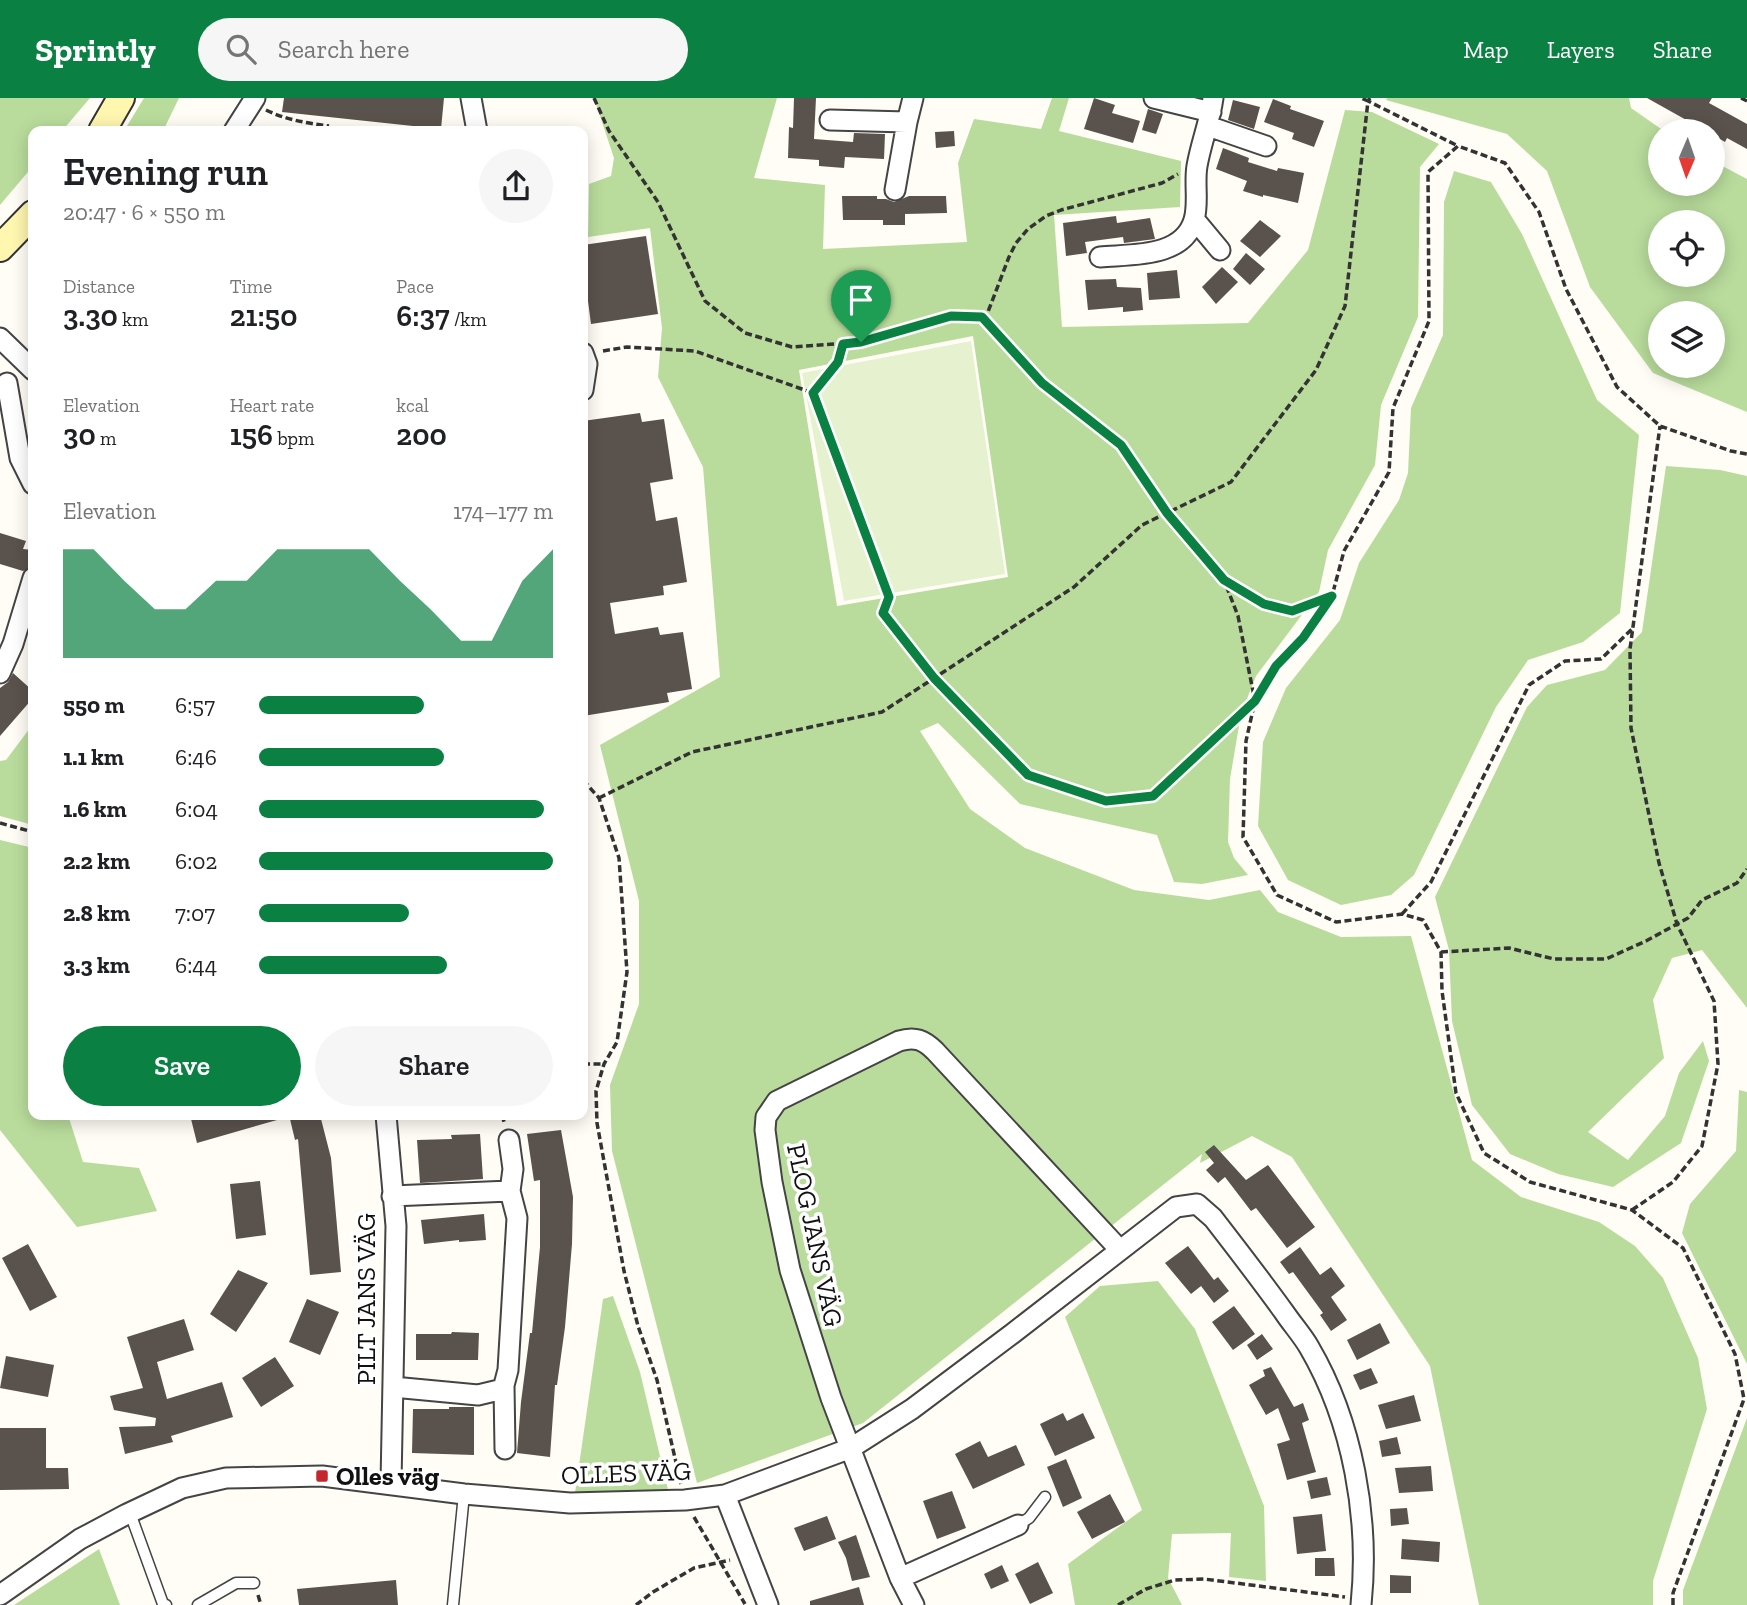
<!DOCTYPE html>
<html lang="en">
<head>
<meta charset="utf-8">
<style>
	body { margin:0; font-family:"Zilla Slab",serif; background:#f6f6f6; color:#202124; height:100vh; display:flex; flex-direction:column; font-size:26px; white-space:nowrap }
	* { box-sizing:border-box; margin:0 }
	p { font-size:23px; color:#757577 }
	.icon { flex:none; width:38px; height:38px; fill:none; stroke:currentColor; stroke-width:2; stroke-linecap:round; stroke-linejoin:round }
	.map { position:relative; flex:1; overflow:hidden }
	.details { position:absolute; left:28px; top:28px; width:560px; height:994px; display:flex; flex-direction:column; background:#fff; border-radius:14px; box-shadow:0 4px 18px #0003 }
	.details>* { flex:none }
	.needle { width:46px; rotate:182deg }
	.controls { position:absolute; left:1648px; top:21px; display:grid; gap:14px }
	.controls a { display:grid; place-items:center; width:77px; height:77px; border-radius:50%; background:#fff; box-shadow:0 4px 18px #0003; font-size:35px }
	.pin { position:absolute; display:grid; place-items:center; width:60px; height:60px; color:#fff; margin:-72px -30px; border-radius:50% 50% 50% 0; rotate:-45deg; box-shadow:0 0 7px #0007 }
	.pin .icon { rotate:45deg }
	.round { display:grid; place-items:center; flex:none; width:74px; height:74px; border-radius:37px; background:#f6f6f6 }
	.headline { display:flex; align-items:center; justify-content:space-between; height:119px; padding:0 35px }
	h1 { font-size:38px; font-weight:600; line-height:52px }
	.metrics { display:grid; grid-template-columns:repeat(3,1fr); gap:10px; height:119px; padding:7px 35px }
	.metrics div { display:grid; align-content:center }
	.metrics b { font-size:30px; font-weight:600 }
	.metrics small { font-size:19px; font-weight:400 }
	.metrics p { font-size:19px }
	.chart { height:196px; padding:14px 35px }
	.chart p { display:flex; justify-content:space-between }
	.chart svg { width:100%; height:126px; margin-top:7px; fill:#0b8043; opacity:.7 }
	.action { display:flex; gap:14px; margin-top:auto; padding:14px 35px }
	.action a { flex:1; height:80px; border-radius:42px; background:#0b8043; color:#fff; font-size:28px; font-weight:600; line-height:80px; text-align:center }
	.action a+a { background:#f6f6f6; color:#202124 }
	ul { padding:0 35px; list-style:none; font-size:23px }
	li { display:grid; grid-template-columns:112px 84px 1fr; align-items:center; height:52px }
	li i { height:18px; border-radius:9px; background:#0b8043 }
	header { display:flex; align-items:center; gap:42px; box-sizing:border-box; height:98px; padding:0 35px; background:#0b8043; color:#fff }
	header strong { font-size:33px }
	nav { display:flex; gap:38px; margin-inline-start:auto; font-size:24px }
	.search { width:490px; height:63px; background:#f6f6f6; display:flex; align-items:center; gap:18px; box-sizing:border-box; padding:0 24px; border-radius:38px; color:#757577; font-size:26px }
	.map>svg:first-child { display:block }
	.forest { fill:#b9dc9c; fill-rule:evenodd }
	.pitch { fill:#e6f2cf }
	.building { fill:#5a524d }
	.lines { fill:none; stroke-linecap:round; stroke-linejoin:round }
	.lane-casing { stroke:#444; stroke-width:13 }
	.street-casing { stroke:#444; stroke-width:23 }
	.secondary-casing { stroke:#333; stroke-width:30 }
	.path { stroke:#333; stroke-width:3.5; stroke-dasharray:7 3.5; stroke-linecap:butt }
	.lane { stroke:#fff; stroke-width:10 }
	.street { stroke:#fff; stroke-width:19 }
	.secondary { stroke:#fff6b0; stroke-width:26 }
	.route-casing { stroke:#fff; stroke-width:14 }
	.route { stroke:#0b8043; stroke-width:9 }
	.poi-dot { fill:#c4262e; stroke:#fff; stroke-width:2.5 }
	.labels { text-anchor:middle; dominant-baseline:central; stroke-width:7; stroke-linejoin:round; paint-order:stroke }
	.street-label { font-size:26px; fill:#111; stroke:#fff }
	.poi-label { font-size:26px; font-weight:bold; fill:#111; stroke:#fff; text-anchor:start }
</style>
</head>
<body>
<header>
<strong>Sprintly</strong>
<div class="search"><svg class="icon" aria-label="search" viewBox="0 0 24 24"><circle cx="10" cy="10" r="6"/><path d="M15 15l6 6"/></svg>Search here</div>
<nav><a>Map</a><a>Layers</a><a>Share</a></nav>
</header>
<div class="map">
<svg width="1747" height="1507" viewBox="0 0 1747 1507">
	<rect width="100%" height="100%" fill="#fffdf5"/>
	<path class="forest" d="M 0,0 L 90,0 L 62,33 L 33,33 L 33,68 L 0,107 Z
		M 144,0 L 179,0 L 163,33 L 124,33 Z
		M 594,0 L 777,0 L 754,80 L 825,87 L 823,151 L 967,144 L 958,65 L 974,21 L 1041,31 L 1052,0 L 1069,0 L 1059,33 L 1181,63 L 1180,109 L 1054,117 L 1062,229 L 1248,225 L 1308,152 L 1345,12 L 1372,14 L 1439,46 L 1420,69 L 1418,219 L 1381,307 L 1375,367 L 1328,452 L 1319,494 L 1256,578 L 1241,616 L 1230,681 L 1228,744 L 1234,760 L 1248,777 L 1202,786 L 1174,784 L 1157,737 L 1020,706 L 938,625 L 920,633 L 970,711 L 1025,750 L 1134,792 L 1209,802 L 1260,792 L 1278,814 L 1341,839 L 1411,838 L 1472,1062 L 1521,1099 L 1599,1124 L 1635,1148 L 1663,1180 L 1698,1260 L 1707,1311 L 1653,1483 L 1653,1507 L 1479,1507 L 1430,1268 L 1292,1059 L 1252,1038 L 1200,1065 L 1202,1056 L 863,1325 L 697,1385 L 612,1053 L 610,987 L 639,906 L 639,803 L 600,647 L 720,579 L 703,369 L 658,279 L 662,230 L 650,130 L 588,139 L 589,86 L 611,78 L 614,60 ZM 973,238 L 1008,479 L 837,508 L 799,272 Z
		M 1387,0 L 1629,0 L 1631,10 L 1664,33 L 1661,33 L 1661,86 L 1713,86 L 1713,63 L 1747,81 L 1747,314 L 1653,275 L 1590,189 L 1547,73 L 1507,36 L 1386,2 ZM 1661,124 L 1713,124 L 1713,177 L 1661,177 ZM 1661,215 L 1713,215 L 1713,268 L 1661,268 Z
		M 1454,73 L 1491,84 L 1522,136 L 1597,302 L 1639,337 L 1620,515 L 1583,544 L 1528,562 L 1496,609 L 1414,777 L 1391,797 L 1341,807 L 1288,782 L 1258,728 L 1263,644 L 1286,590 L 1340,522 L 1359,465 L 1399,402 L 1408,375 L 1411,310 L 1443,237 L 1444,104 Z
		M 1666,368 L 1720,372 L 1747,378 L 1747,910 L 1702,852 L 1672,860 L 1653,902 L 1664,960 L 1588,1034 L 1628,1062 L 1665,1018 L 1679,975 L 1703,943 L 1709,963 L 1681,1045 L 1613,1089 L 1558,1076 L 1510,1056 L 1472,1007 L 1452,923 L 1449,852 L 1435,799 L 1527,609 L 1547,587 L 1605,572 L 1642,534 Z
		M 33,626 L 33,727 L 0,718 L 0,663 L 6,662 Z
		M 0,742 L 33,750 L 33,1017 L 68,1017 L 83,1064 L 139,1070 L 157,1113 L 77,1129 L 0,1032 Z
		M 1739,992 L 1747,994 L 1747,1266 L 1682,1135 L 1690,1106 L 1736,1053 Z
		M 1158,1183 L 1195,1231 L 1264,1408 L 1266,1483 L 1229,1479 L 1231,1435 L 1172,1436 L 1168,1480 L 1182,1507 L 1075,1507 L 1068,1466 L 1142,1412 L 1065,1219 L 1100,1188 Z
		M 613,1198 L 640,1274 L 668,1392 L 575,1395 L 603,1201 Z
		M 1747,1320 L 1747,1507 L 1683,1507 L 1683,1492 Z
		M 99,1451 L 120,1507 L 14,1507 Z"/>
	<path class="pitch" d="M 971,243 L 1005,476 L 844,503 L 802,275 Z"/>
	<path class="building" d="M 284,0 L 444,0 L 441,31 L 282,14 Z
		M 794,0 L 816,0 L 814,41 L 853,44 L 854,35 L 885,36 L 884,61 L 845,59 L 844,70 L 819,68 L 819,62 L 788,60 L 789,29 L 793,30 Z
		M 1094,0 L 1115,7 L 1112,15 L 1140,23 L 1133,45 L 1084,31 Z
		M 1647,0 L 1712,0 L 1709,5 L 1747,26 L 1747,51 L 1727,40 L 1725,44 L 1713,37 L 1713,33 L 1706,33 Z
		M 1273,1 L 1291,8 L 1290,11 L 1324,23 L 1314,49 L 1292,41 L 1294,35 L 1264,24 Z
		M 1233,2 L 1260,9 L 1254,31 L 1228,22 Z
		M 1148,11 L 1163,16 L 1156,36 L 1142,32 Z
		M 954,33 L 955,48 L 936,50 L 935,34 Z
		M 1223,50 L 1249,60 L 1248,64 L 1277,73 L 1278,70 L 1304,75 L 1298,105 L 1263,97 L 1263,99 L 1243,93 L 1247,83 L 1216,71 Z
		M 842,98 L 877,98 L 877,101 L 886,101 L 894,104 L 909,98 L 946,98 L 947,115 L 905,116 L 905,127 L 883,127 L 883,122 L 843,122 Z
		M 1116,118 L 1117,125 L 1150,120 L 1155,141 L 1124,145 L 1123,139 L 1085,144 L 1087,155 L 1066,158 L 1063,125 Z
		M 1260,122 L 1281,138 L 1260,159 L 1240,143 Z
		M 646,138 L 658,216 L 591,226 L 583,165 L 583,147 Z
		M 1246,155 L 1265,171 L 1250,187 L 1233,171 Z
		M 1222,169 L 1238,184 L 1216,206 L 1202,189 Z
		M 1177,172 L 1180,200 L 1149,202 L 1147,175 Z
		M 1116,181 L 1117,189 L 1141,190 L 1143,212 L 1123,214 L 1123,209 L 1088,212 L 1085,182 Z
		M 640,315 L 642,324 L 664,321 L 673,381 L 650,385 L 656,423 L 677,419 L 687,484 L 663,488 L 664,497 L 610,505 L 615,536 L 658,529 L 660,537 L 683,534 L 692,591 L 667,595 L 669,604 L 583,618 L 583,323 Z
		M 0,435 L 26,443 L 23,451 L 33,452 L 33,468 L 23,473 L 0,466 Z
		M 13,575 L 33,593 L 33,600 L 0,638 L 0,590 L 8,584 Z
		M 190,1017 L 276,1017 L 277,1022 L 197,1045 Z
		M 289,1017 L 320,1017 L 331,1060 L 341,1174 L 310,1177 L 298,1041 L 295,1042 Z
		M 561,1032 L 573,1099 L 572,1146 L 565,1229 L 557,1287 L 555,1287 L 550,1359 L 517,1355 L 521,1304 L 530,1235 L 532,1235 L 540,1149 L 540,1082 L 534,1083 L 527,1036 Z
		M 480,1036 L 483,1081 L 420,1085 L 417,1042 L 452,1041 L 451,1037 Z
		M 1214,1047 L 1246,1082 L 1268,1067 L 1315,1129 L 1287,1150 L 1256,1110 L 1251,1113 L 1225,1079 L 1218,1085 L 1206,1072 L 1214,1065 L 1205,1054 Z
		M 260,1083 L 266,1137 L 236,1141 L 230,1086 Z
		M 484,1116 L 486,1142 L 459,1144 L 459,1142 L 424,1146 L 421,1122 Z
		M 28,1146 L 57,1199 L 30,1213 L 2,1160 Z
		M 1188,1148 L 1214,1182 L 1218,1179 L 1229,1193 L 1214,1205 L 1201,1188 L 1191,1196 L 1165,1165 Z
		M 1300,1149 L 1320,1177 L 1331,1169 L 1345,1188 L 1331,1199 L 1347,1222 L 1331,1233 L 1320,1217 L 1323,1215 L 1293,1174 L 1289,1176 L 1280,1164 Z
		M 238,1172 L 268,1185 L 236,1234 L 210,1216 Z
		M 307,1201 L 339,1214 L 320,1257 L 289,1244 Z
		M 1234,1208 L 1255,1236 L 1233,1252 L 1212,1224 Z
		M 184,1221 L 194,1252 L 157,1264 L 167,1301 L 222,1284 L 233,1319 L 171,1338 L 173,1344 L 125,1356 L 119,1329 L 155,1328 L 156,1320 L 114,1312 L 110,1298 L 143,1290 L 127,1239 Z
		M 1380,1225 L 1390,1245 L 1357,1262 L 1347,1242 Z
		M 452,1234 L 479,1235 L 478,1262 L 416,1262 L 416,1236 L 451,1236 Z
		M 1262,1236 L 1273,1251 L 1257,1262 L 1247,1247 Z
		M 6,1258 L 54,1267 L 48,1299 L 0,1290 Z
		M 275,1259 L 294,1288 L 261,1309 L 242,1280 Z
		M 1271,1269 L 1294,1309 L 1303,1305 L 1309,1322 L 1302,1325 L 1316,1374 L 1287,1382 L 1277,1346 L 1290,1342 L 1278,1310 L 1266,1317 L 1249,1287 L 1265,1278 L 1263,1272 Z
		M 1371,1270 L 1378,1285 L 1360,1292 L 1353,1277 Z
		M 1414,1297 L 1421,1323 L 1386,1331 L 1378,1307 Z
		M 449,1309 L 474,1309 L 474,1357 L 412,1355 L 413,1311 L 449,1311 Z
		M 1063,1315 L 1067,1323 L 1083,1315 L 1095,1340 L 1055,1358 L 1040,1326 Z
		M 0,1330 L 46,1330 L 46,1370 L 68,1370 L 69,1391 L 0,1392 Z
		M 1397,1339 L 1401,1356 L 1382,1359 L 1379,1343 Z
		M 980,1343 L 988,1359 L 1016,1347 L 1025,1367 L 973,1391 L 955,1356 Z
		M 1066,1361 L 1082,1400 L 1063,1409 L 1047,1369 Z
		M 1431,1368 L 1433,1393 L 1399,1395 L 1395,1370 Z
		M 1327,1379 L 1331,1397 L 1311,1401 L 1307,1383 Z
		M 952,1393 L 966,1430 L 937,1441 L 923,1403 Z
		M 1110,1396 L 1125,1424 L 1092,1441 L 1077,1414 Z
		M 1407,1410 L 1409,1426 L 1391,1428 L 1390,1411 Z
		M 1322,1416 L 1326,1453 L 1297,1456 L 1293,1419 Z
		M 827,1418 L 836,1441 L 804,1453 L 794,1430 Z
		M 856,1437 L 870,1479 L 852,1483 L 846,1460 L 838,1444 Z
		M 1402,1441 L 1440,1444 L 1439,1464 L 1401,1461 Z
		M 1315,1460 L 1334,1460 L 1335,1478 L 1315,1478 Z
		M 1038,1464 L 1053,1495 L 1030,1506 L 1015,1476 Z
		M 1002,1467 L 1009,1483 L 991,1491 L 984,1476 Z
		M 1390,1477 L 1411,1478 L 1411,1495 L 1390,1495 Z
		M 396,1482 L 398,1507 L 299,1507 L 297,1491 Z
		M 859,1489 L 864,1507 L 810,1507 L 810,1503 Z"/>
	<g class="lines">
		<defs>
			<path id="lane" d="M 130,1415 L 163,1506 L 166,1507
				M 1018,1427 L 1029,1420 L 1045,1399
				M 198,1507 L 236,1485 L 254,1485
				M 453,1507 L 464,1396"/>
			<path id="street" d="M 471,0 L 477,33
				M 1154,0 L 1211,14
				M 830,22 L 907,24 L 913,0
				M 1208,28 L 1266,48
				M 234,33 L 255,0
				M 895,92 L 907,24
				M 1195,122 L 1220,152
				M 1100,159 C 1132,156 1183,160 1194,122 C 1199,106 1194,85 1197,68 C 1201,45 1210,23 1213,0
				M 0,240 L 33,272
				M 583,255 L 587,266 L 583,292
				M 7,285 L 20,360 L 33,386
				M 0,575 L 13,546 L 33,480
				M 386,1017 L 396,1128 L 391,1385
				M 509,1042 L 513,1071 L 510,1093
				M 392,1098 L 510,1093 L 517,1120 L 508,1272 L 503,1291 L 478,1297 L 393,1289
				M 504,1288 L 505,1351
				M 725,1397 L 768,1507
				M 900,1480 L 1018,1427
				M 0,1497 L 80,1441 L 127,1416 L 182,1390 L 226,1380 L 322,1378 L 464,1396 L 570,1405 L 685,1402 L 725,1397 L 851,1350 L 912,1311 L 1012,1236 L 1176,1109 L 1197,1106 L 1213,1120 C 1237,1151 1261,1182 1284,1214 C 1292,1226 1302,1237 1309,1249 C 1353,1324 1370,1421 1361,1507
				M 914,1507 L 900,1480 L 831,1300 L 790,1172 L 772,1084 L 765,1032 L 766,1019 L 777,1003 L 899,943 C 915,938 924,942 935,953 L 1120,1152"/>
			<path id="secondary" d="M 102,33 L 121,0
				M 0,150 L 33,116"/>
		</defs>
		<use href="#lane" class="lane-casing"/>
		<use href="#street" class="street-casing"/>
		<use href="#secondary" class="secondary-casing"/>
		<path class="path" d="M 594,0 L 609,33 L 658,104 L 705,203 L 745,235 L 792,249 L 861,244 L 951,218 L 982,219 L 1042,285 L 1121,347 L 1167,415 L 1224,482 L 1238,518 L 1255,603 L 1153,698 L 1106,703 L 1028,677 L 934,580 L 883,515 L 889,499 L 813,295
			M 1370,0 L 1368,3 L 1458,48
			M 1741,0 L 1747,3
			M 266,12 C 286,22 307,25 329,28
			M 982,219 L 986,219 L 1009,159 L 1016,145 L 1028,131 L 1046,118 L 1061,112 L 1162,85 L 1178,76
			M 603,253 L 627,249 L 695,253 L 813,295
			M 813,295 L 838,264 L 843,246
			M 1226,483 L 1264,506 L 1292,513 L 1330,499
			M 583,682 L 599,700 L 619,760 L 627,874 L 617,944 L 604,966 L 596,993 L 597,1025 L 624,1173 L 638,1228 L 657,1282 L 681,1386
			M 599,700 L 692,654 L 882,614 L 1074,489 L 1142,427 L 1231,384 L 1316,272 L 1345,208 L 1368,3 L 1361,0
			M 0,725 L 33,734
			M 1402,816 L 1431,784 L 1529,587 L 1565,563 L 1601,561 L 1632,531
			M 1441,854 L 1509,850 L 1554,861 L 1606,861 L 1646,843 L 1688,820 L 1702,802 L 1737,785 L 1747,771
			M 583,966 L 604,966
			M 502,1017 L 505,1027
			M 1632,1112 L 1673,1084 L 1702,1048 L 1718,966 L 1714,903 L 1677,826 L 1659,765 L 1631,630 L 1630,551 L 1660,328
			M 694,1419 L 745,1506
			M 258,1497 L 261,1507
			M 636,1507 L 653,1494 L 694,1470 L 730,1462
			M 1118,1507 L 1146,1491 L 1175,1482 L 1204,1481 L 1345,1499
			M 1673,1507 L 1673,1495 L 1744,1301 L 1735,1256 L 1683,1150 L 1632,1112 L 1530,1084 L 1484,1055 L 1456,995 L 1442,893 L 1441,854 L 1423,822 L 1402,816 L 1336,824 L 1277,797 L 1243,739 L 1246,643 L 1255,603 L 1276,568 L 1303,540 L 1332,498 L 1344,453 L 1389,374 L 1393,310 L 1429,223 L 1428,74 L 1458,48 L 1505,65 L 1539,114 L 1566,191 L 1617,289 L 1660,328 L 1731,353 L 1747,356"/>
		<use href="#lane" class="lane"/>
		<use href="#street" class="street"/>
		<use href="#secondary" class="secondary"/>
	</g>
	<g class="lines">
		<defs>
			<path id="route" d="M 951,218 L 982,219 L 1042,285 L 1121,347 L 1167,415 L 1224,482 L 1264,506 L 1292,513 L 1332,498 L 1303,540 L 1276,568 L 1255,603 L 1153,698 L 1106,703 L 1028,677 L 934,580 L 883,515 L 889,499 L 813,295 L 838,264 L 843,246 L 861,244 Z"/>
		</defs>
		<use href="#route" class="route-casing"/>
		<use href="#route" class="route"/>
	</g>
	<rect class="poi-dot" x="315" y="1371" width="14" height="14" rx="3.5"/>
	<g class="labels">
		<g class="street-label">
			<text transform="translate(815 1137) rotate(78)">PLOG JANS VÄG</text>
			<text transform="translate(366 1201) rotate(-90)">PILT JANS VÄG</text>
			<text transform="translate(626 1375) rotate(-2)">OLLES VÄG</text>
		</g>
		<g class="poi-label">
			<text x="336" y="1378">Olles väg</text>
		</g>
	</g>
</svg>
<div class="controls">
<a><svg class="needle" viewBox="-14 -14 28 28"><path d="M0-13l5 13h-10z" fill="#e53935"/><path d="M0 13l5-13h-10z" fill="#757577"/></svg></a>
<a><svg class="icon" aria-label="locate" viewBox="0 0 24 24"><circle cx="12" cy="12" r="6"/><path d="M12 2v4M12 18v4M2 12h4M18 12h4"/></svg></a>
<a><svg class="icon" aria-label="layers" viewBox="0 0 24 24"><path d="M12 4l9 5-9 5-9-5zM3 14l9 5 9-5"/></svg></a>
</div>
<div class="pin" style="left:861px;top:244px;background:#1e9e55"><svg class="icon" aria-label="arrive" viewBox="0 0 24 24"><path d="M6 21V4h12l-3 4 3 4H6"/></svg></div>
<section class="details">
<div class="headline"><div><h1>Evening run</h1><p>20:47 · 6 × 550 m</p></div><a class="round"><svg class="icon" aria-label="share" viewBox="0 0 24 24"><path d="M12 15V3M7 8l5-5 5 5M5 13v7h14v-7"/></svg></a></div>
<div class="metrics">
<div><p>Distance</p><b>3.30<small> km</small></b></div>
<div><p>Time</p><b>21:50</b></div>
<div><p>Pace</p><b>6:37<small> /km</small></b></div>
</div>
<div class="metrics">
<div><p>Elevation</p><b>30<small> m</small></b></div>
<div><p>Heart rate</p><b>156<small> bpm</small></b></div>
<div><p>kcal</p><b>200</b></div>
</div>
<div class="chart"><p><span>Elevation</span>174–177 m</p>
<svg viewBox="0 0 160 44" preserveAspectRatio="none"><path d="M0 44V6L10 6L20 17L30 27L40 27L50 17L60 17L70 6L80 6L90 6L100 6L110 17L120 27L130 38L140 38L150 17L160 6V44z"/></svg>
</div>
<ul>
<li><b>550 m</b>6:57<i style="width:56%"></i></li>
<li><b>1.1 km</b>6:46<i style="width:63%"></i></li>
<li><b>1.6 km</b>6:04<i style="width:97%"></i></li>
<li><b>2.2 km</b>6:02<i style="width:100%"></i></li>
<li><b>2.8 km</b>7:07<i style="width:51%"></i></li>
<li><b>3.3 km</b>6:44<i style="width:64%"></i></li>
</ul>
<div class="action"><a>Save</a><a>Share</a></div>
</section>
</div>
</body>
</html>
